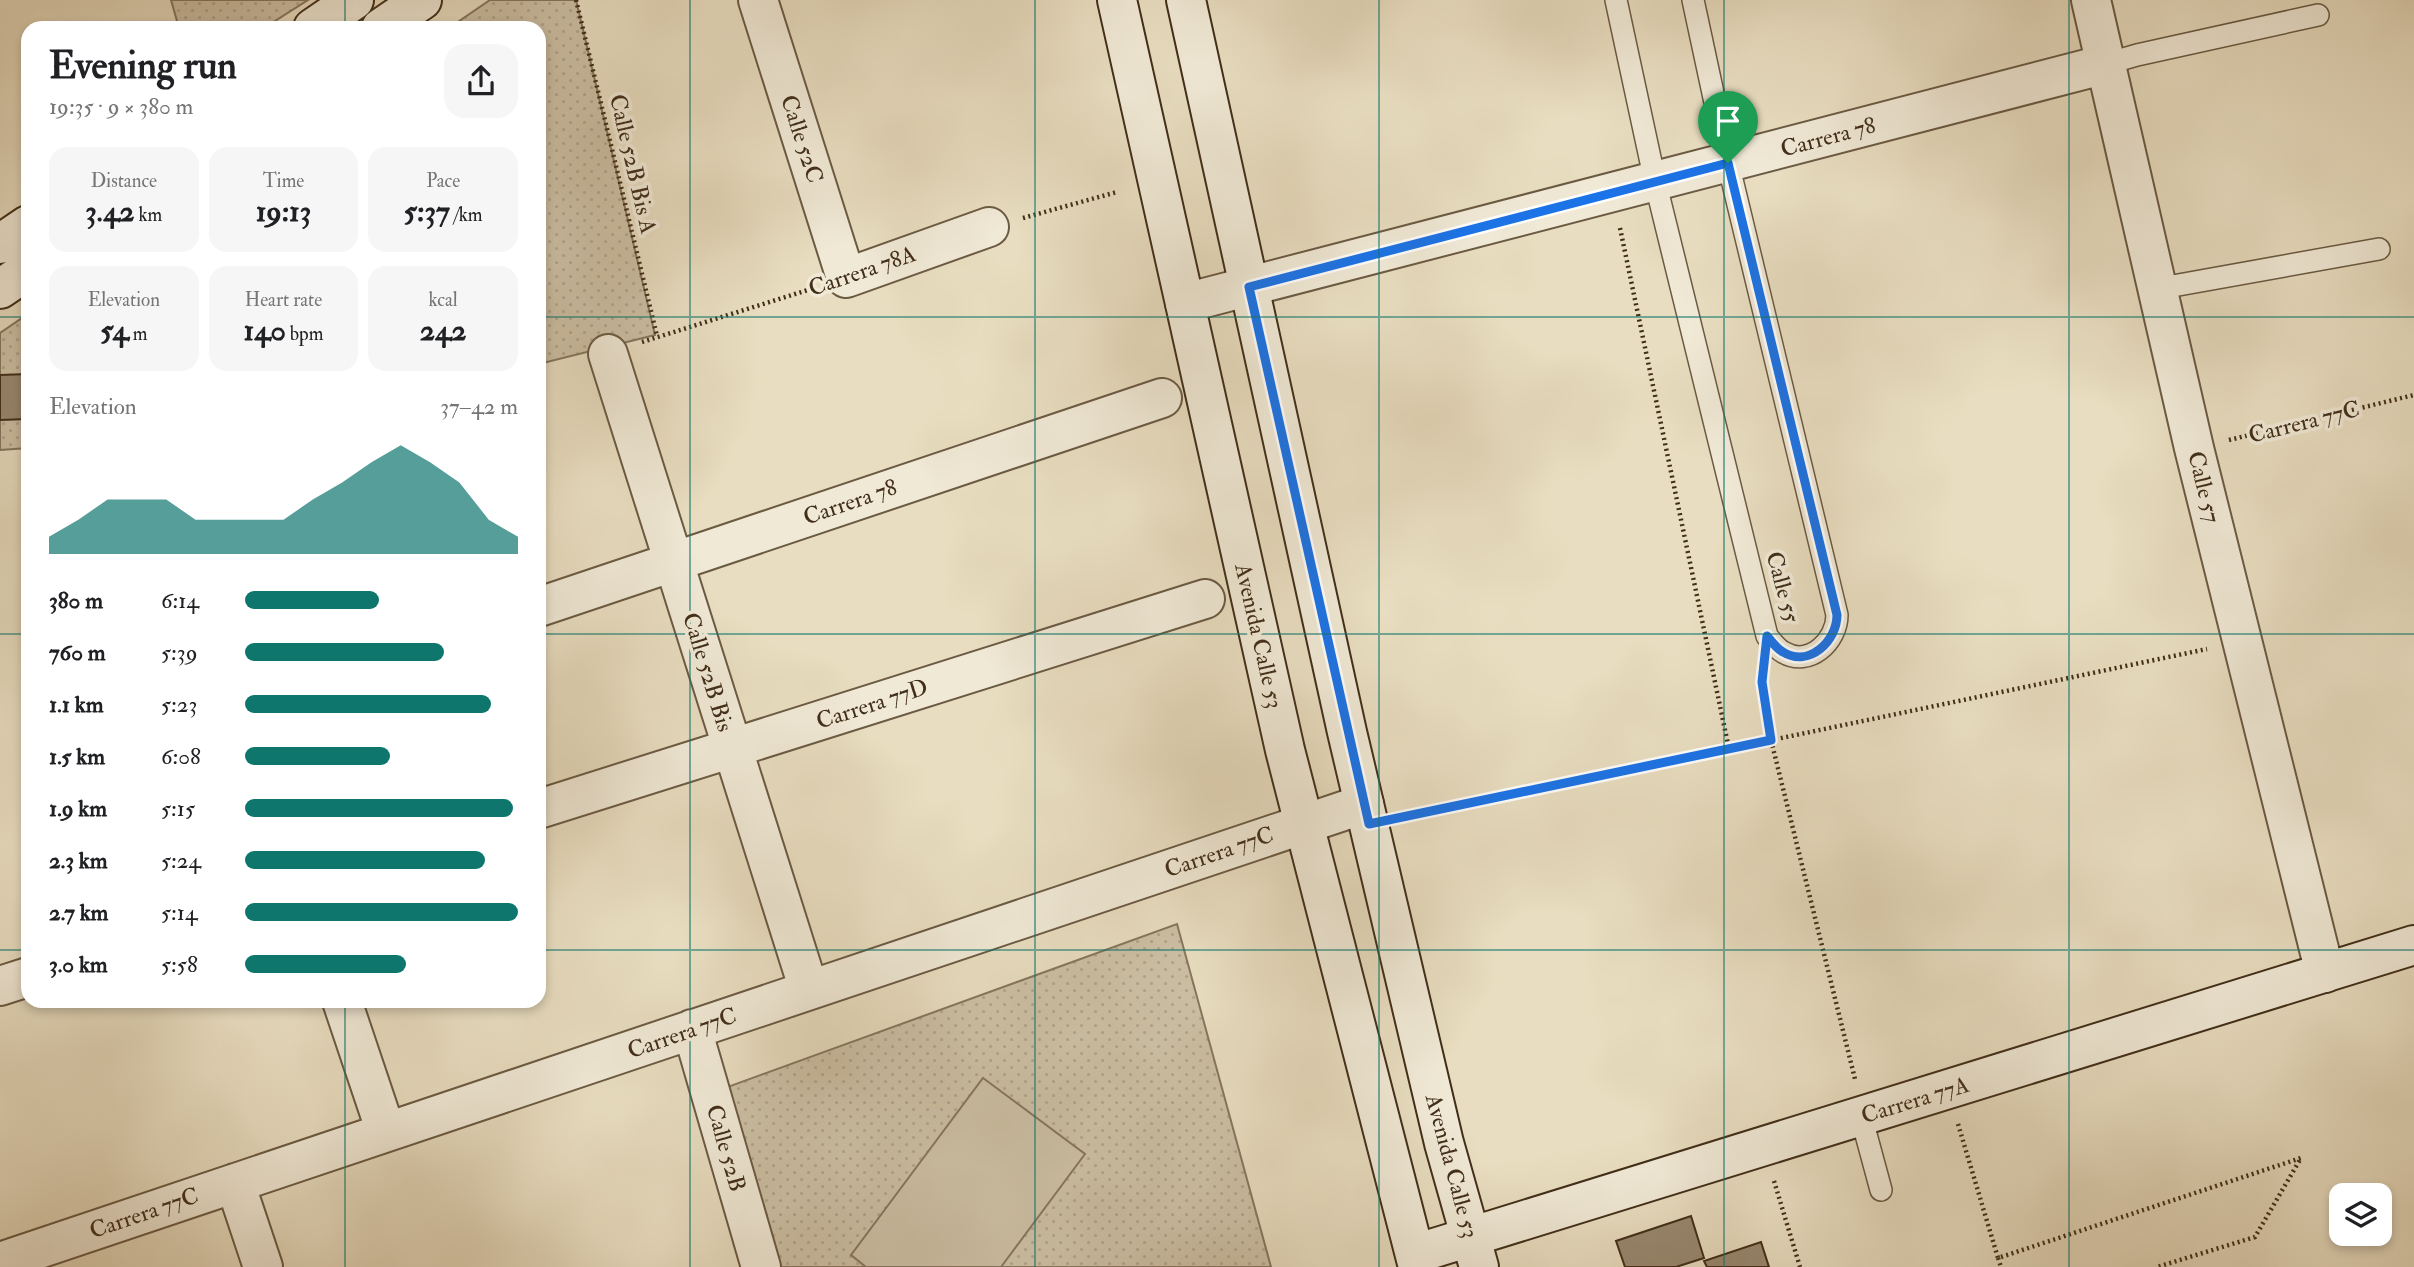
<!DOCTYPE html>
<html lang="en">
<head>
<meta charset="utf-8">
<style>
	body { margin:0; font-family:"IM FELL Double Pica",serif; background:#f6f6f6; color:#202124; height:100vh; display:flex; flex-direction:column; font-size:26px; white-space:nowrap }
	* { box-sizing:border-box; margin:0 }
	p { font-size:23px; color:#757577 }
	.icon { flex:none; width:38px; height:38px; fill:none; stroke:currentColor; stroke-width:2; stroke-linecap:round; stroke-linejoin:round }
	.map { position:relative; flex:1; overflow:hidden }
	.sheet { position:absolute; left:21px; top:21px; width:525px; height:987px; display:flex; flex-direction:column; background:#fff; border-radius:21px; box-shadow:0 4px 10px #0003 }
	.sheet>* { flex:none }
	.fabs { position:absolute; left:2329px; top:1183px; display:grid; gap:14px }
	.fabs a { display:grid; place-items:center; width:63px; height:63px; border-radius:14px; background:#fff; box-shadow:0 4px 10px #0003; font-size:35px }
	.pin { position:absolute; display:grid; place-items:center; width:60px; height:60px; color:#fff; margin:-72px -30px; border-radius:50% 50% 50% 0; rotate:-45deg; box-shadow:0 0 7px #0007 }
	.pin .icon { rotate:45deg }
	.round { display:grid; place-items:center; flex:none; width:74px; height:74px; border-radius:21px; background:#f6f6f6 }
	.head { display:flex; align-items:center; justify-content:space-between; height:119px; padding:0 28px }
	h1 { font-size:38px; font-weight:800; line-height:52px }
	.stats { display:grid; grid-template-columns:repeat(3,1fr); gap:10px; height:119px; padding:7px 28px }
	.stats div { display:grid; align-content:center; border-radius:18px; background:#f6f6f6; text-align:center }
	.stats b { font-size:30px; font-weight:800 }
	.stats small { font-size:19px; font-weight:400 }
	.stats p { font-size:19px }
	.chart { height:196px; padding:14px 28px }
	.chart p { display:flex; justify-content:space-between }
	.chart svg { width:100%; height:126px; margin-top:7px; fill:#0f766e; opacity:.7 }
	ul { padding:0 28px; list-style:none; font-size:23px }
	li { display:grid; grid-template-columns:112px 84px 1fr; align-items:center; height:52px }
	li i { height:18px; border-radius:9px; background:#0f766e }
	.map>svg:first-child { display:block }
	.grass { fill:url(#grass-dots); stroke:#86765e; stroke-width:2 }
	.garden { fill:#ccbfa4; stroke:#86765e; stroke-width:2 }
	.building { fill:#988970; stroke:#412e19; stroke-width:2 }
	.lines { fill:none; stroke-linecap:round; stroke-linejoin:round }
	.lane-casing { stroke:#6b5a43; stroke-width:24 }
	.street-casing { stroke:#6b5a43; stroke-width:42 }
	.secondary-casing { stroke:#412e19; stroke-width:42 }
	.path { stroke:#412e19; stroke-width:4.5; stroke-dasharray:2 3.5; stroke-linecap:butt }
	.lane { stroke:#f0e9d6; stroke-width:21 }
	.street { stroke:#f0e9d6; stroke-width:38 }
	.secondary { stroke:#f0e9d6; stroke-width:38 }
	.route-casing { stroke:#fff; stroke-width:14 }
	.route { stroke:#1a73e8; stroke-width:9 }
	.grid { fill:none; stroke:#0f766e; stroke-width:2; stroke-opacity:0.55 }
	.labels { text-anchor:middle; dominant-baseline:central; stroke-width:7; stroke-linejoin:round; paint-order:stroke }
	.street-label { font-size:23px; fill:#412e19; stroke:#f0e9d6 }
</style>
</head>
<body>
<div class="map">
<svg width="2414" height="1267" viewBox="0 0 2414 1267">
	<defs>
		<pattern id="grass-dots" width="8" height="8" patternUnits="userSpaceOnUse" patternTransform="scale(1.75)"><rect width="8" height="8" fill="#ccbfa4"/><path d="M2 2h.1M6 6h.1" fill="none" stroke="#b0a48d" stroke-width="1.8" stroke-linecap="round"/></pattern>
	</defs>
	<rect width="100%" height="100%" fill="#e8ddc0"/>
	<filter id="stains"><feTurbulence type="fractalNoise" baseFrequency=".00286" numOctaves="4"/><feColorMatrix values="0 0 0 0 .2 0 0 0 0 .09 0 0 0 0 .02 0 0 0 .5 -.17"/></filter>
	<radialGradient id="worn" r=".72"><stop offset=".6" stop-color="#630" stop-opacity="0"/><stop offset="1" stop-color="#630" stop-opacity=".3"/></radialGradient>
	<path class="grass" d="M 171,0 L 308,0 L 264,28 L 179,28 Z
		M 490,0 L 576,0 L 655,335 L 539,364 L 539,28 L 449,28 Z
		M 28,314 L 28,448 L 0,450 L 0,333 Z
		M 1177,924 L 1271,1267 L 781,1267 L 722,1089 Z"/>
	<path class="garden" d="M 983,1078 L 1085,1154 L 1001,1267 L 866,1267 L 851,1255 Z"/>
	<path class="building" d="M 28,374 L 28,419 L 0,420 L 0,375 Z
		M 1691,1216 L 1704,1258 L 1676,1267 L 1625,1267 L 1616,1241 Z
		M 1761,1242 L 1769,1267 L 1707,1267 L 1704,1261 Z"/>
	<g class="lines">
		<defs>
			<path id="lane" d="M 1616,0 L 1655,181 L 1767,636 C 1771,641 1777,649 1783,652 C 1809,668 1837,641 1837,615 L 1728,163 L 1693,0
				M 2106,64 L 2137,55 L 2318,15
				M 2156,289 L 2379,249
				M 1861,1116 L 1881,1190"/>
			<path id="street" d="M 758,0 L 846,278 L 989,227
				M 2091,0 L 2194,448 L 2325,973
				M 1185,303 L 2106,64
				M 608,354 L 809,990
				M 539,607 L 1162,398
				M 539,809 L 1205,599
				M 0,986 L 28,977
				M 342,1001 L 386,1132
				M 692,1029 L 761,1267
				M 235,1183 L 263,1267
				M 0,1262 L 1364,804"/>
			<path id="secondary" d="M 1117,0 L 1285,750 L 1418,1267
				M 1186,0 L 1347,732 L 1444,1143 L 1479,1267
				M 313,28 L 354,0
				M 381,28 L 422,0
				M 0,244 L 28,225
				M 0,289 L 28,270
				M 1415,1254 L 2414,945"/>
		</defs>
		<use href="#lane" class="lane-casing"/>
		<use href="#street" class="street-casing"/>
		<use href="#secondary" class="secondary-casing"/>
		<path class="path" d="M 576,0 L 657,336
			M 1023,218 L 1117,192
			M 1620,228 L 1729,749
			M 642,342 L 811,289
			M 2229,440 L 2414,395
			M 1763,675 L 1771,740 L 1855,1079
			M 1404,817 L 2207,649
			M 1958,1124 L 1998,1258 L 2301,1158 L 2255,1237 L 2157,1267
			M 1774,1181 L 1800,1267
			M 1998,1258 L 2001,1267"/>
		<use href="#lane" class="lane"/>
		<use href="#street" class="street"/>
		<use href="#secondary" class="secondary"/>
	</g>
	<g class="lines">
		<defs>
			<path id="route" d="M 1728,163 L 1837,615 C 1837,641 1809,668 1783,652 C 1777,649 1771,641 1767,636 L 1762,682 L 1771,740 L 1369,824 L 1249,287 Z"/>
		</defs>
		<use href="#route" class="route-casing"/>
		<use href="#route" class="route"/>
	</g>
	<path class="grid" d="M 345,0 L 345,28M 690,0 L 690,1267M 1035,0 L 1035,1267M 1379,0 L 1379,1267M 1724,0 L 1724,1267M 2069,0 L 2069,1267M 0,317 L 28,317M 539,317 L 2414,317M 0,634 L 28,634M 539,634 L 2414,634M 0,950 L 28,950M 539,950 L 2414,950M 345,1001 L 345,1267"/>
	<g class="labels">
		<g class="street-label">
			<text transform="translate(1828 137) rotate(-15)">Carrera 78</text>
			<text transform="translate(802 139) rotate(72)">Calle 52C</text>
			<text transform="translate(633 164) rotate(77)">Calle 52B Bis A</text>
			<text transform="translate(862 271) rotate(-19)">Carrera 78A</text>
			<text transform="translate(2304 422) rotate(-14)">Carrera 77C</text>
			<text transform="translate(2204 487) rotate(76)">Calle 57</text>
			<text transform="translate(850 502) rotate(-19)">Carrera 78</text>
			<text transform="translate(1783 587) rotate(75)">Calle 55</text>
			<text transform="translate(1259 636) rotate(77)">Avenida Calle 53</text>
			<text transform="translate(708 672) rotate(73)">Calle 52B Bis</text>
			<text transform="translate(872 704) rotate(-18)">Carrera 77D</text>
			<text transform="translate(1219 852) rotate(-19)">Carrera 77C</text>
			<text transform="translate(682 1033) rotate(-19)">Carrera 77C</text>
			<text transform="translate(1915 1100) rotate(-17)">Carrera 77A</text>
			<text transform="translate(726 1148) rotate(74)">Calle 52B</text>
			<text transform="translate(1452 1166) rotate(75)">Avenida Calle 53</text>
			<text transform="translate(144 1213) rotate(-19)">Carrera 77C</text>
		</g>
	</g>
	<rect width="100%" height="100%" filter="url(#stains)"/>
	<rect width="100%" height="100%" fill="url(#worn)"/>
</svg>
<div class="fabs">
<a><svg class="icon" aria-label="layers" viewBox="0 0 24 24"><path d="M12 4l9 5-9 5-9-5zM3 14l9 5 9-5"/></svg></a>
</div>
<div class="pin" style="left:1728px;top:163px;background:#1e9e55"><svg class="icon" aria-label="arrive" viewBox="0 0 24 24"><path d="M6 21V4h12l-3 4 3 4H6"/></svg></div>
<section class="sheet">
<div class="head"><div><h1>Evening run</h1><p>19:35 · 9 × 380 m</p></div><a class="round"><svg class="icon" aria-label="share" viewBox="0 0 24 24"><path d="M12 15V3M7 8l5-5 5 5M5 13v7h14v-7"/></svg></a></div>
<div class="stats">
<div><p>Distance</p><b>3.42<small> km</small></b></div>
<div><p>Time</p><b>19:13</b></div>
<div><p>Pace</p><b>5:37<small> /km</small></b></div>
</div>
<div class="stats">
<div><p>Elevation</p><b>54<small> m</small></b></div>
<div><p>Heart rate</p><b>140<small> bpm</small></b></div>
<div><p>kcal</p><b>242</b></div>
</div>
<div class="chart"><p><span>Elevation</span>37–42 m</p>
<svg viewBox="0 0 160 44" preserveAspectRatio="none"><path d="M0 44V38L10 32L20 25L30 25L40 25L50 32L60 32L70 32L80 32L90 25L100 19L110 12L120 6L130 12L140 19L150 32L160 38V44z"/></svg>
</div>
<ul>
<li><b>380 m</b>6:14<i style="width:49%"></i></li>
<li><b>760 m</b>5:39<i style="width:73%"></i></li>
<li><b>1.1 km</b>5:23<i style="width:90%"></i></li>
<li><b>1.5 km</b>6:08<i style="width:53%"></i></li>
<li><b>1.9 km</b>5:15<i style="width:98%"></i></li>
<li><b>2.3 km</b>5:24<i style="width:88%"></i></li>
<li><b>2.7 km</b>5:14<i style="width:100%"></i></li>
<li><b>3.0 km</b>5:58<i style="width:59%"></i></li>
</ul>
</section>
</div>
</body>
</html>
